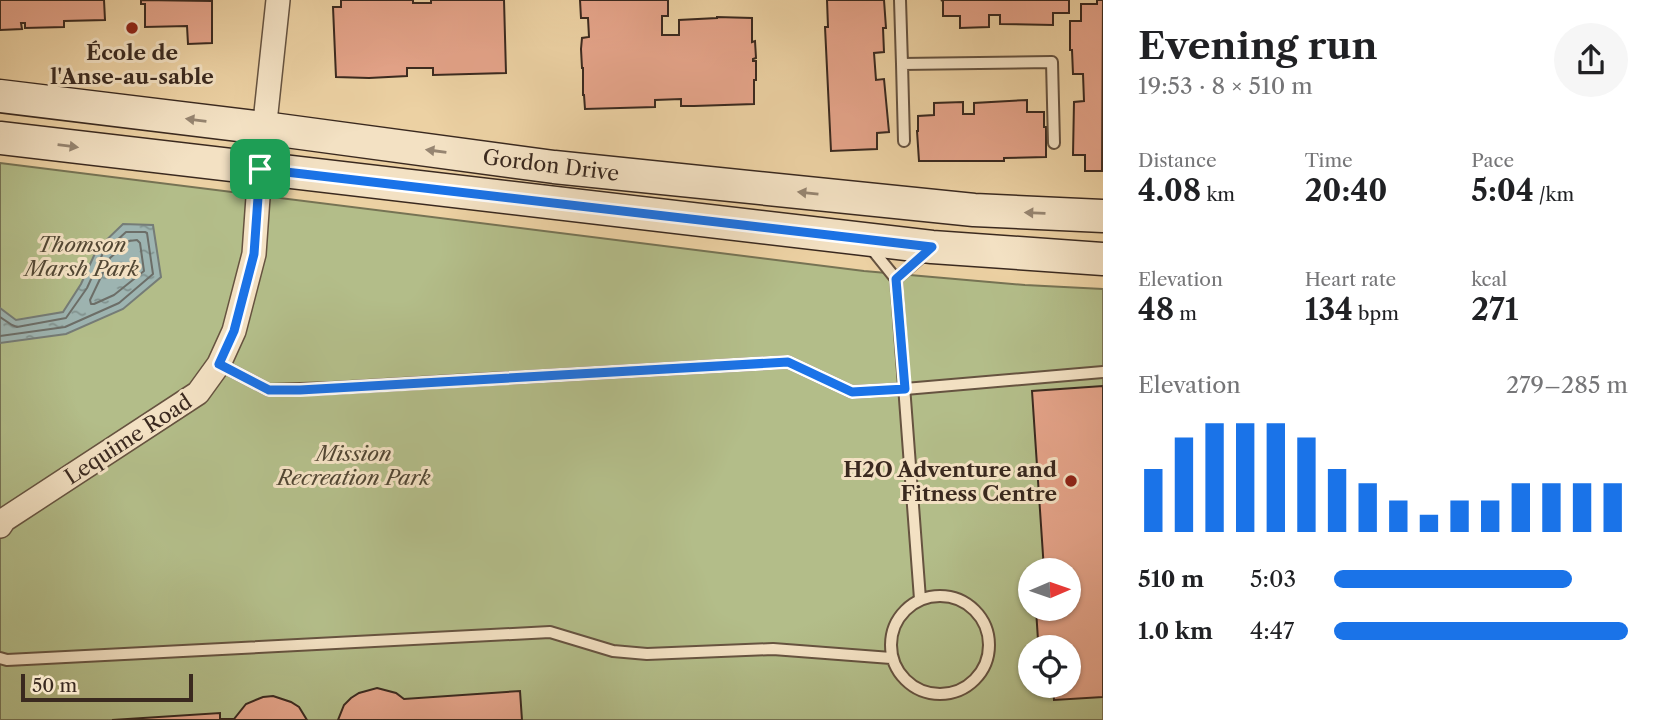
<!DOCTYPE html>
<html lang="en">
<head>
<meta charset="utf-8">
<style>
	body { margin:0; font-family:"Libre Caslon Text",serif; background:#f6f6f6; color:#202124; height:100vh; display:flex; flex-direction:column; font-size:26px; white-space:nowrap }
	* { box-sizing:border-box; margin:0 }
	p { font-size:23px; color:#757577 }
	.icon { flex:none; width:38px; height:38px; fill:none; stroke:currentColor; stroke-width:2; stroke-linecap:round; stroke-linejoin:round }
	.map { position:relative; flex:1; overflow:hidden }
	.sheet { display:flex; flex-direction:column; background:#fff; width:560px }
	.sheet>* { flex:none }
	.needle { width:46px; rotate:88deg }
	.buttons { position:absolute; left:1018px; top:558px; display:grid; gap:14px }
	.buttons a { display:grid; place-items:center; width:63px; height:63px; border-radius:50%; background:#fff; box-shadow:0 2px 5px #0004; font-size:35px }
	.scale { position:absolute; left:21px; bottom:18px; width:172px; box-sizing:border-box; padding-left:7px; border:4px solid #3a291f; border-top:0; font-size:19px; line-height:24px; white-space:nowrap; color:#3a291f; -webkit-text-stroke:5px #f3e1c3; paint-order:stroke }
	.pin { position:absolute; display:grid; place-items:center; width:60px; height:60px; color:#fff; margin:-30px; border-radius:14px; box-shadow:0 4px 10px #0006 }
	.round { display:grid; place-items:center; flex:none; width:74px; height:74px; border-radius:37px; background:#f6f6f6 }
	.headline { display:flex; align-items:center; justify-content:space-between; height:119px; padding:0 35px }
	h1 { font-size:38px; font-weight:700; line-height:52px }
	.stats { display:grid; grid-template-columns:repeat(3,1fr); gap:10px; height:119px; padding:7px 35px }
	.stats div { display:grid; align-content:center }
	.stats b { font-size:30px; font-weight:700 }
	.stats small { font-size:19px; font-weight:400 }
	.stats p { font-size:19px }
	.chart { height:196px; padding:14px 35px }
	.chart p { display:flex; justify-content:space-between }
	.chart svg { width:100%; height:126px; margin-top:7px; stroke:#1a73e8; stroke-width:6 }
	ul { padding:0 35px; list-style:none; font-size:23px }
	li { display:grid; grid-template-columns:112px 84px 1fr; align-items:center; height:52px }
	li i { height:18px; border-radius:9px; background:#1a73e8 }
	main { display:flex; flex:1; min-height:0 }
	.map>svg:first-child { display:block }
	.park { fill:#b3bd89; stroke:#767354; stroke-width:2; fill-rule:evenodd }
	.water { fill:url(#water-ripples); stroke:#757c77; stroke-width:2 }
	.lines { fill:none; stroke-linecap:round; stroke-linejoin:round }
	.shore { stroke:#6c6e68; stroke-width:2 }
	.building { fill:#e5a48a; stroke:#3a291f; stroke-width:2 }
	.lane-casing { stroke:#665340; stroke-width:14 }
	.street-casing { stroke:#665340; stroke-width:26 }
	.secondary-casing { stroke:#3a291f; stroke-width:35 }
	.lane { stroke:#f3e1c3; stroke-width:10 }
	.street { stroke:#f3e1c3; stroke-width:23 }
	.secondary { stroke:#f3e1c3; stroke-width:32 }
	.oneway { fill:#968571 }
	.route-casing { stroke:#fff; stroke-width:14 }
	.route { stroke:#1a73e8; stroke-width:9 }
	.poi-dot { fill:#8f2418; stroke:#f3e1c3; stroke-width:2.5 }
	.labels { text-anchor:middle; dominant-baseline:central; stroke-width:6; stroke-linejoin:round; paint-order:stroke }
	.poi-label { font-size:21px; font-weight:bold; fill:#3a291f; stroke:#f3e1c3 }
	.street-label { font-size:21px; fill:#3a291f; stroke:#f3e1c3 }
	.park-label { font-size:21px; font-style:italic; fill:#524734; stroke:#f3e1c3 }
</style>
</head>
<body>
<main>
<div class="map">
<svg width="1103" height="720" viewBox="0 0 1103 720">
	<defs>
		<pattern id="water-ripples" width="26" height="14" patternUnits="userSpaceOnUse" patternTransform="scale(1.75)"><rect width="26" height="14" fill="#9db4b1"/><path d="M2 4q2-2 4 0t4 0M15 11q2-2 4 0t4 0" fill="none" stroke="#81928f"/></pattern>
	</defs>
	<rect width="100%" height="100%" fill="#ecd1a3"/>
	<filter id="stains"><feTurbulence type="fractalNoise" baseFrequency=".00286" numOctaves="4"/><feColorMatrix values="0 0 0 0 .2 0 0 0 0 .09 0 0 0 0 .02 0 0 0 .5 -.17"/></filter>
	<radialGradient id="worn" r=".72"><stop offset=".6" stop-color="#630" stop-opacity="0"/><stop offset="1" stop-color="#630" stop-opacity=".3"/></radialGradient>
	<path class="park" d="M 0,163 L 864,271 L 1025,285 L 1103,289 L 1103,720 L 0,720 ZM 1031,570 L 1069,570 L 1069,609 L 1031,609 ZM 1031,648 L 1069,648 L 1069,686 L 1031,686 Z"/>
	<path class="water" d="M 123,224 L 153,225 L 161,277 L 123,309 L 66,334 L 0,343 L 0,308 L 16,320 L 63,312 L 81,284 L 97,249 Z"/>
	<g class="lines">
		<path class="shore" d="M 137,240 L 140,243 L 144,271 L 114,295 L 94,304 L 91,304 L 90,300 L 110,258 L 129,241 Z
			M 0,317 L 12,325 L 17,327 L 66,318 L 87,288 L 103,253 L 126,232 L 145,232 L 147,233 L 153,274 L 119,303 L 65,327 L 0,336"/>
	</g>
	<path class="building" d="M 0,0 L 104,0 L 105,20 L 64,21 L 64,27 L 25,28 L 25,23 L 21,23 L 22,29 L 0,30 Z
		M 141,0 L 212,1 L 212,43 L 188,44 L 187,26 L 145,27 L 145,4 L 141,4 Z
		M 341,0 L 413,0 L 413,3 L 431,3 L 431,0 L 504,0 L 506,73 L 433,75 L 433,68 L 407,68 L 407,76 L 369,78 L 336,77 L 333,7 L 341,7 Z
		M 580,0 L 668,0 L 668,16 L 662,16 L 662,35 L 679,35 L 679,20 L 717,18 L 717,17 L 752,18 L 752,42 L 755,41 L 756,58 L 753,59 L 753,61 L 756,61 L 756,80 L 754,80 L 754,104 L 694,106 L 681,106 L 681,99 L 655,100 L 655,107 L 585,109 L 584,95 L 583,95 L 583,68 L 582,68 L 581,49 L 582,38 L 589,37 L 588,18 L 581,18 Z
		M 827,0 L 884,0 L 886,28 L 883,28 L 884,52 L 874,53 L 876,80 L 884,79 L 889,132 L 877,133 L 877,149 L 831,151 L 825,27 L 828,27 Z
		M 941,0 L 1069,0 L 1069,13 L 1053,13 L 1053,25 L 1000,24 L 1000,15 L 989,15 L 989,27 L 960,28 L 960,16 L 943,16 L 943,1 Z
		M 1097,0 L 1103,0 L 1102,172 L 1102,171 L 1085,171 L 1085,155 L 1073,155 L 1074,102 L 1084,101 L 1083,74 L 1073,74 L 1072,50 L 1070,50 L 1070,21 L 1081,21 L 1081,4 L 1097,4 Z
		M 1027,100 L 1027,112 L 1044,112 L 1044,127 L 1046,127 L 1046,157 L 1004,158 L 1004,161 L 919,161 L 917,131 L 918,131 L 918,116 L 934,115 L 934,103 L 963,102 L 963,114 L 974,114 L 974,103 Z
		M 1103,386 L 1103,697 L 1054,700 L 1053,686 L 1069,686 L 1069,648 L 1051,648 L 1050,640 L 1038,640 L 1036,609 L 1069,609 L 1069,570 L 1044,570 L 1032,391 Z
		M 377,688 L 396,693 L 404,699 L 520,691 L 522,720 L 338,720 L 344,705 L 351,698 L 359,693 Z
		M 273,696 L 291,702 L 299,707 L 307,720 L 112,720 L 220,713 L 220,719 L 234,719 L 246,704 L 263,697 Z"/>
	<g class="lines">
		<defs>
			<path id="lane" d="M 900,0 L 902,64 L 1052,62 L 1054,143
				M 902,64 L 904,141
				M 871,248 L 896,279 L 920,599
				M 896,279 L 926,253
				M 219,364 L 269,390 L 332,388 L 788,362 L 852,392 L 905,389 L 1103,372
				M891 645a49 49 0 1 1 98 0a49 49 0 1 1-98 0Z
				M 0,658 L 7,660 L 550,632 L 613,651 L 647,654 L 773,649 L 891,658"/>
			<path id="street" d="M 0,526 L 4,520 L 198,393 L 219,364 L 234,331 L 254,254 L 260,169 L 278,0"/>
			<path id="secondary" d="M 0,96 L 264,128 L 554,167 L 974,210 L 1103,216
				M 0,138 L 932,247 L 1103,259"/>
		</defs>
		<use href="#lane" class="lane-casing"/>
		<use href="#street" class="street-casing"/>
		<use href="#secondary" class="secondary-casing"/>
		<use href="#lane" class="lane"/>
		<use href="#street" class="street"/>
		<use href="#secondary" class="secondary"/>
	</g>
	<defs><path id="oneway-solid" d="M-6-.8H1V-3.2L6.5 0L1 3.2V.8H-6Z" transform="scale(1.75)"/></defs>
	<g class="oneway">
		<use href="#oneway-solid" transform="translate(196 120) rotate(-173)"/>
		<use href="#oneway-solid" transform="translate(68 146) rotate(7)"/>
		<use href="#oneway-solid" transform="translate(436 151) rotate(-172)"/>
		<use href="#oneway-solid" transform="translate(808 193) rotate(-174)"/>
		<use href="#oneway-solid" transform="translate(1035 213) rotate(-178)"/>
	</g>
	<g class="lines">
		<defs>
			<path id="route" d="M 260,169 L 932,247 L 896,279 L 905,389 L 852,392 L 788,362 L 300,390 L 269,390 L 219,364 L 234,331 L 254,254 Z"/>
		</defs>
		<use href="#route" class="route-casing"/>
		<use href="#route" class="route"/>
	</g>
	<g class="poi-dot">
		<circle cx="132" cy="28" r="7"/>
		<circle cx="1071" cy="481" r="7"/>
	</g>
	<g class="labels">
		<g class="poi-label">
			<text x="132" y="52">École de<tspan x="132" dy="24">l'Anse-au-sable</tspan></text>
			<text x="1057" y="469" text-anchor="end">H2O Adventure and<tspan x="1057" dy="24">Fitness Centre</tspan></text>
		</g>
		<g class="street-label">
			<text transform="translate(551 165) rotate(7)">Gordon Drive</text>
			<text transform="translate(128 439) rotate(-33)">Lequime Road</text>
		</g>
		<g class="park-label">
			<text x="82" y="244">Thomson<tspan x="82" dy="24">Marsh Park</tspan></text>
			<text x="354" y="453">Mission<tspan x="354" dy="24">Recreation Park</tspan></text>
		</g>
	</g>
	<rect width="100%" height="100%" filter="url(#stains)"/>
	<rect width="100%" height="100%" fill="url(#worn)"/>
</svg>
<div class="buttons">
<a><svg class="needle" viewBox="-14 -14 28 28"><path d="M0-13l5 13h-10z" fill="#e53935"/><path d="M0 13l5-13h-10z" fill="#757577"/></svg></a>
<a><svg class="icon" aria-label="locate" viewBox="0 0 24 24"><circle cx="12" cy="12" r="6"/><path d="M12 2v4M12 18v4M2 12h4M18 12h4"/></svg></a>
</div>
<div class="scale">50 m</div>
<div class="pin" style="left:260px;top:169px;background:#1e9e55"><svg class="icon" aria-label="arrive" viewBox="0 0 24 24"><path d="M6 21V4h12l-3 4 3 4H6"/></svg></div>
</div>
<section class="sheet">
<div class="headline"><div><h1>Evening run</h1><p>19:53 · 8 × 510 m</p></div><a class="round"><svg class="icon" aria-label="share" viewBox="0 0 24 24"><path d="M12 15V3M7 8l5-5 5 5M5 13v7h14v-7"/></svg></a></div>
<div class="stats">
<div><p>Distance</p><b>4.08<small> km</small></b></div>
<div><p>Time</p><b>20:40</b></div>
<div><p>Pace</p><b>5:04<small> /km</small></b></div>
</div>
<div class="stats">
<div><p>Elevation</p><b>48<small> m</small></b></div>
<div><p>Heart rate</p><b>134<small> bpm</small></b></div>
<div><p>kcal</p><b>271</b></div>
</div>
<div class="chart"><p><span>Elevation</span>279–285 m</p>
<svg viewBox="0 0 160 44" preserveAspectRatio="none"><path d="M5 44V22M15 44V11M25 44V6M35 44V6M45 44V6M55 44V11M65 44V22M75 44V27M85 44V33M95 44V38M105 44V33M115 44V33M125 44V27M135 44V27M145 44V27M155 44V27"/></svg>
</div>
<ul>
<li><b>510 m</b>5:03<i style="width:81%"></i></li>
<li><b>1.0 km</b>4:47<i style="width:100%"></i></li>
</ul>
</section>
</main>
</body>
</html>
